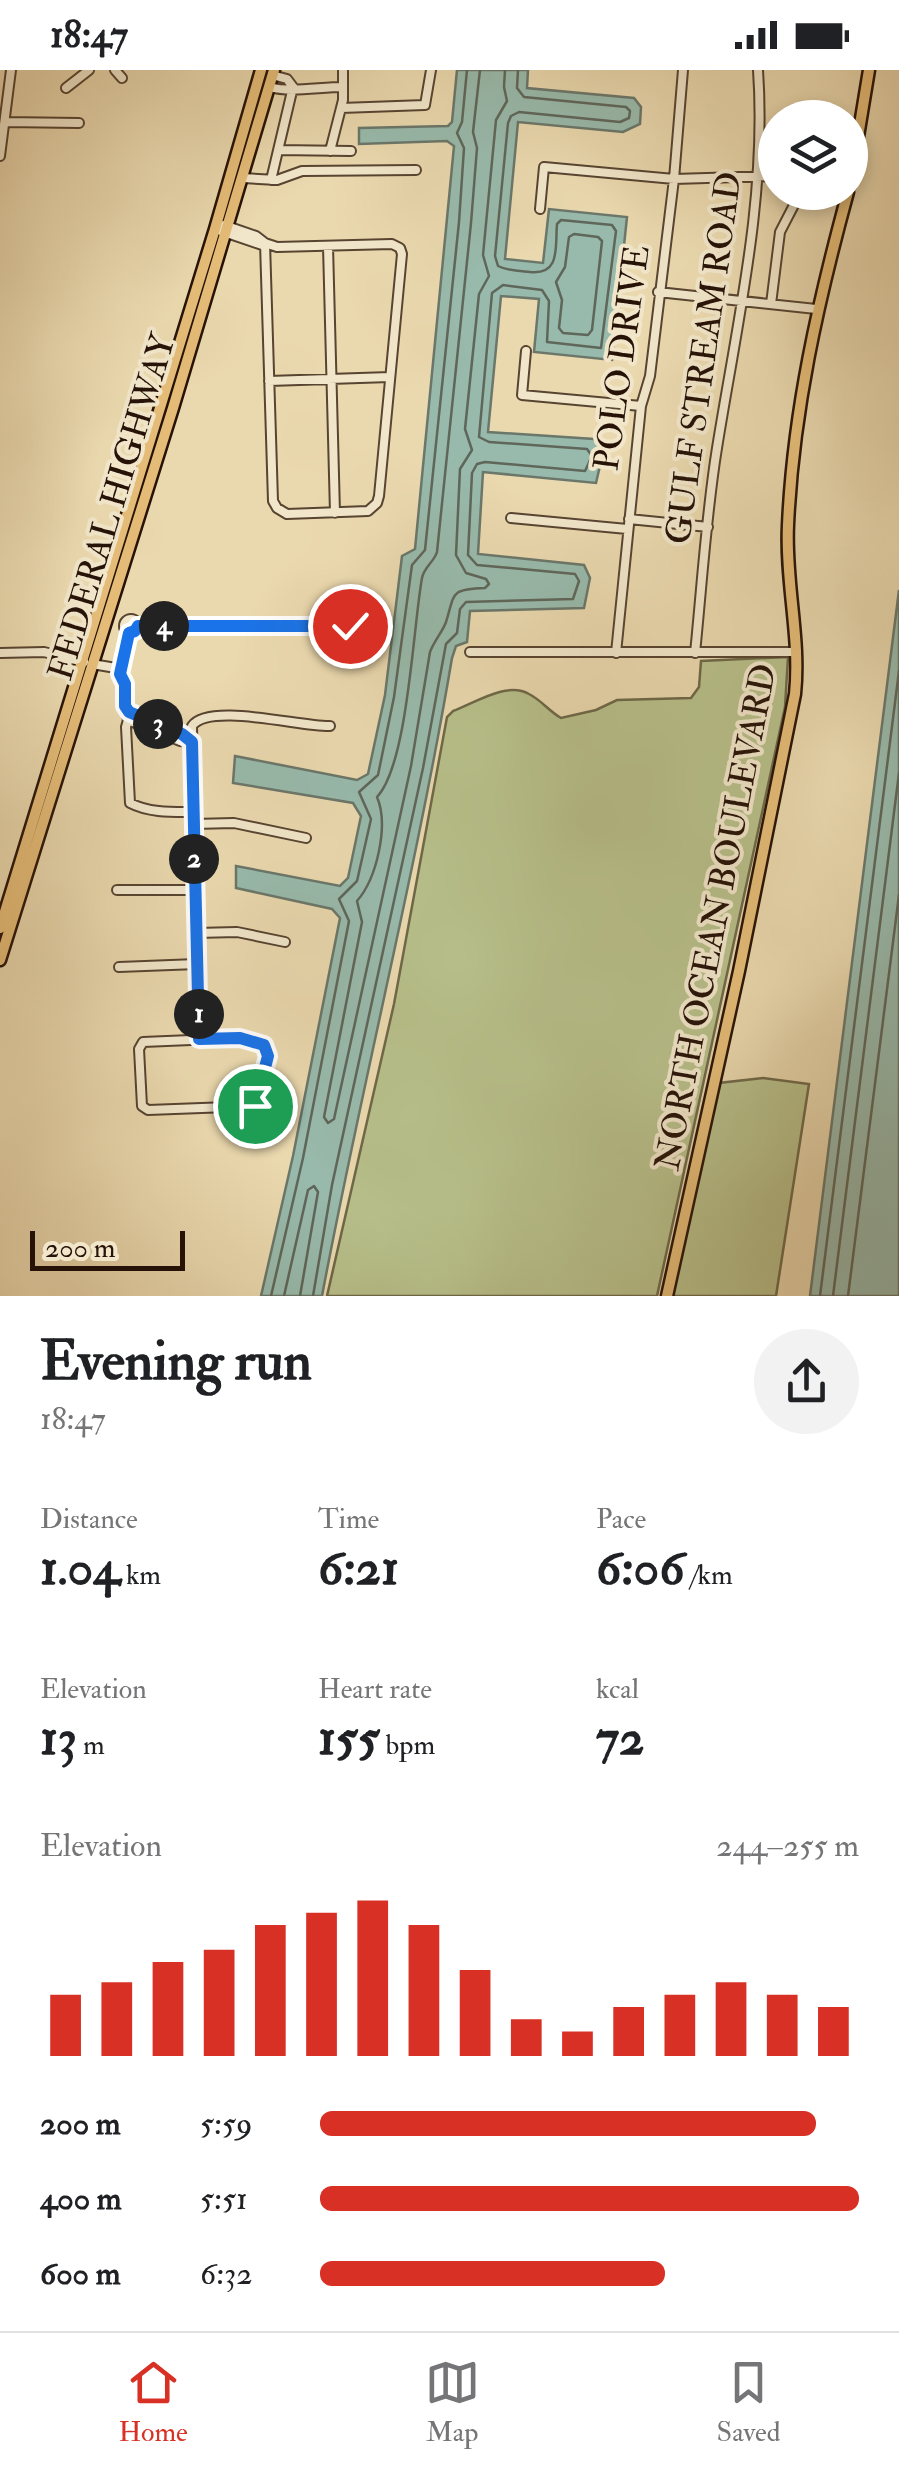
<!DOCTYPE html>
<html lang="en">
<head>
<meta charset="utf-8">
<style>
	body { margin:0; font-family:"IM FELL Double Pica",serif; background:#f2f2f2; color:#202124; height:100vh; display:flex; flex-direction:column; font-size:38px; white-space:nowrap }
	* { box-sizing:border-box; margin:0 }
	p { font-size:32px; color:#757577 }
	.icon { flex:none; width:55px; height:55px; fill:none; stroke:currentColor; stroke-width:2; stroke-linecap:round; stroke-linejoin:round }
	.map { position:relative; height:1226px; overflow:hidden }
	.details { display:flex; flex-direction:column; background:#fff; flex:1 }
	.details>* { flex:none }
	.tools { position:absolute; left:758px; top:30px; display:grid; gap:20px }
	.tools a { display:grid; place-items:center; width:110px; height:110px; border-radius:50%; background:#fff; box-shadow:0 5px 15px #0003; font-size:50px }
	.scale { position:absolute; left:30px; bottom:25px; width:155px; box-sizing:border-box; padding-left:10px; border:5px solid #261207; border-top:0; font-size:28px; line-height:35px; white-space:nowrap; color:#261207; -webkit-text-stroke:8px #f1e6ca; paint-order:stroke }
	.pin { position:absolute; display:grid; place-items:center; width:85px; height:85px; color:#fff; margin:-42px; border:5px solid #fff; border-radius:50%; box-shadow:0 2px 10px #0007 }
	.km { position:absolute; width:50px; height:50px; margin:-25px; border-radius:50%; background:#222; color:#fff; font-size:28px; line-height:50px; text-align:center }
	.round { display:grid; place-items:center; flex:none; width:105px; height:105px; border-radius:52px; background:#f2f2f2 }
	.headline { display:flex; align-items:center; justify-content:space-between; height:170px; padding:0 40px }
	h1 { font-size:55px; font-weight:700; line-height:75px }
	.metrics { display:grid; grid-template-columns:repeat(3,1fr); gap:15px; height:170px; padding:10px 40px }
	.metrics div { display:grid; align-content:center }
	.metrics b { font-size:50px; font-weight:700 }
	.metrics small { font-size:28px; font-weight:400 }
	.metrics p { font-size:28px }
	.chart { height:280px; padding:20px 40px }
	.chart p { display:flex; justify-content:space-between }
	.chart svg { width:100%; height:180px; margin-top:10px; stroke:#d93025; stroke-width:6 }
	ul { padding:0 40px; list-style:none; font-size:32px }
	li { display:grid; grid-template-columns:160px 120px 1fr; align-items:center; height:75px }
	li i { height:25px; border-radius:12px; background:#d93025 }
	.status { display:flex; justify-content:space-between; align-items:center; height:70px; padding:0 50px; background:#fff; direction:ltr }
	.status svg { height:28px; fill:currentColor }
	.tab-bar { display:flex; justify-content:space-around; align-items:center; height:140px; border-top:2px solid #e0e0e0; background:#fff; font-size:28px; color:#757577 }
	.tab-bar a { display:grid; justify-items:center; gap:5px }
	.tab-bar .on { color:#d93025 }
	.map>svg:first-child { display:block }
	.green { fill:#b7bf8a; stroke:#6e6848; stroke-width:2.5 }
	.water { fill:#98baac; stroke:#6a776a; stroke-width:2.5 }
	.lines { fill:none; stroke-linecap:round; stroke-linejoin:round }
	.shore { stroke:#5f665a; stroke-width:2.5 }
	.minor-casing { stroke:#574431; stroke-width:12 }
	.major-casing { stroke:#261207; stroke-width:15 }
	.minor { stroke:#f1e6ca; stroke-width:8 }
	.major { stroke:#e5bc77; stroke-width:10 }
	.route-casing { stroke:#fff; stroke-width:20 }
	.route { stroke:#1a73e8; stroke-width:12 }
	.labels { text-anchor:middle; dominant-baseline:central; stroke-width:8; stroke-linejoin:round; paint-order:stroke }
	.street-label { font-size:35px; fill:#261207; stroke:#f1e6ca }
</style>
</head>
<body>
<div class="status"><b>18:47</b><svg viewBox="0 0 49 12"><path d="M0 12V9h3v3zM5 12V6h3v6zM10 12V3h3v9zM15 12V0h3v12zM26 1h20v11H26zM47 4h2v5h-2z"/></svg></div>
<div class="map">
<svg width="899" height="1226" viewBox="0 0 899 1226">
	<rect width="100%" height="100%" fill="#ead8ae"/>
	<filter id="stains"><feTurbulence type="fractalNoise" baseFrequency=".002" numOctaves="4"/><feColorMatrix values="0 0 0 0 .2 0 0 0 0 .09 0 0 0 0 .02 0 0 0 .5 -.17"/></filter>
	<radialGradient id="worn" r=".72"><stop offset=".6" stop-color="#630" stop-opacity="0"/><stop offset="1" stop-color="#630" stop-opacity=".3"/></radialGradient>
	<path class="green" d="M 788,587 L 785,637 L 657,1226 L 327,1226 L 394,934 L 447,647 L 453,641 C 475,633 507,611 529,624 C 541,630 549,641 561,648 L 596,640 L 617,630 L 691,628 L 699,617 L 701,591 Z
		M 763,1008 L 809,1014 L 776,1226 L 672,1226 L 719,1013 Z"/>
	<path class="water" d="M 457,0 L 528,0 L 527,18 L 634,28 L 641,37 L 640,54 L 623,62 L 518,52 L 505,189 L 543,193 L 549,139 L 627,147 L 612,290 L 534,282 L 539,229 L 501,226 L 488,362 L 594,369 L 603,383 L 596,413 L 483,402 L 478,484 L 584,495 L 590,508 L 584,538 L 470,541 L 467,572 L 456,576 L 452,588 C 416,802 362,1013 322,1226 L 261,1226 L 293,1086 L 340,848 L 332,839 L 236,818 L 236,796 L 340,816 L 348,808 L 361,746 L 353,733 L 233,713 L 235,686 L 357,710 L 368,704 L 385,625 L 402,486 L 415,479 L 454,76 L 447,71 L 359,74 L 359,58 L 448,56 L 452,52 Z
		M 899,520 L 899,1226 L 810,1226 Z"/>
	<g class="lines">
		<path class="shore" d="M 480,0 L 473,62 L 477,78 L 471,153 L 437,482 C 434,492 424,497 422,508 C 413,557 408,694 377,727 C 389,755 377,808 357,831 L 362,852 L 324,1047 L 328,1053 L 334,1049 L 411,696 L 430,582 C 434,571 443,561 446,552 C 455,523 450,519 485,518 L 489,514 L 486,509 L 466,503 L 456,485 L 460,399 L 472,380 L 465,359 L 479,224 L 489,206 L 483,185 L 496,50 L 507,31 L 504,17 L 505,0
			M 574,164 L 598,167 L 602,171 L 592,260 L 588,265 L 563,263 L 559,258 L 562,230 L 556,212 L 565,197 L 569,167 Z
			M 271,1226 L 303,1088 L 349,851 L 339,829 L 357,811 L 371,749 L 359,722 L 378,705 L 394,627 L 412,495 L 425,480 L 459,152 L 464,78 L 457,63 L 462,52 L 467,0
			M 284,1226 L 308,1120 L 314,1116 L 318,1122 L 300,1226
			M 313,1226 L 332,1115 L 423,698 L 446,574 L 457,563 L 460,539 L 466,532 L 573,529 L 579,511 L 575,504 L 477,495 L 468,485 L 472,403 L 477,394 L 485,392 L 585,401 L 592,386 L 587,379 L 489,372 L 479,367 L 492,223 L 503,215 L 542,220 L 549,231 L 547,272 L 601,278 L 616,161 L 612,155 L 561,150 L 557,154 C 555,177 561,205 530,202 C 519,201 508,201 498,196 L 495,186 L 508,53 L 511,46 L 519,42 L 620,52 L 629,48 L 630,41 L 626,37 L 524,27 L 517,18 L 518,0
			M 820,1226 L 899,601
			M 833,1226 L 899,703
			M 848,1226 L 899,825"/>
		<defs>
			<path id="minor" d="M 115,0 L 122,8
				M 272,5 L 287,9 L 293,17
				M 269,17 C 291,23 319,17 343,17
				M 66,18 L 89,0
				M 341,38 L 425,35 L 431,0
				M 5,52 L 79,53
				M 279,80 L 351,81
				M 330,81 L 343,30 L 343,0
				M 0,86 L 11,0
				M 243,108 L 277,110 L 302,101 L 416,100
				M 271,110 L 293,17
				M 540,139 L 544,97 L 674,109 L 775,106
				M 224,155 L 256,166 L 265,173
				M 221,161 L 262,175 L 265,173 L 277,177 L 392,174 L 400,178 L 402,184 L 379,426 L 377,433 L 368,441 L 287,444 L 277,438 L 273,431 L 265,173
				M 328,176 L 335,443
				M 658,222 L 816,239
				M 771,234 L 780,162 L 795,133 L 796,122
				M 526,281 L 522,325 L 641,336
				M 269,311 L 390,307
				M 511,448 L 627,459
				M 629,449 L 708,457
				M124 556a7 7 0 1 1 14 0a7 7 0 1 1-14 0Z
				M 138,555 L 351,555
				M 470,582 L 797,582
				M 0,583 L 44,582 L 84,592
				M 616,583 L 641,336 L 650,306 L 674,109 L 683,0
				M 695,583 C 702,515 706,446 717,378 C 737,253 767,127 758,0
				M 92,594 L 116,598 L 125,614 L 125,637 L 128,650 L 180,671 L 191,672
				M 120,604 L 129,563
				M 125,638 L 129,642 L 182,664 L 191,672
				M 128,650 L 126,657 L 130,733 C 149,743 173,742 193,742
				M 194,754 L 234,753 L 306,768
				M 117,820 L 195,820
				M 196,863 L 237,862 L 285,872
				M 119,897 L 197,894
				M 239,968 L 262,973 L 268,982 L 255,1036 L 148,1040 L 142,1036 L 139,979 L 143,972 Z
				M 199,969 L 192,656 C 209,632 301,657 330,656"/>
			<path id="major" d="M 850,115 L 869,0
				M 0,858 L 215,159 L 261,0
				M 0,890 L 173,338 L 274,0
				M 667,1226 L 739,901 L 795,624 C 801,568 785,512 788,455 C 793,342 818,232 848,122"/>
		</defs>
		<use href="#minor" class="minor-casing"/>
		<use href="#major" class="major-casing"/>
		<use href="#minor" class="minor"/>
		<use href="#major" class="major"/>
	</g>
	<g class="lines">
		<defs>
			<path id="route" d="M 255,1036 L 268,986 L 264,975 L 240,968 L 199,969 L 192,672 L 182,664 L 129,642 L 125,636 L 125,614 L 120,604 L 129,563 L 135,561 L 138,556 L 350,556"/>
		</defs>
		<use href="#route" class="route-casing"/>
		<use href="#route" class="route"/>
	</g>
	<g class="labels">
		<g class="street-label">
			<text transform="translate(622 288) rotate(-82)">POLO DRIVE</text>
			<text transform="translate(704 288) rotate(-82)">GULF STREAM ROAD</text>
			<text transform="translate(112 437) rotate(-73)">FEDERAL HIGHWAY</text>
			<text transform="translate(716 847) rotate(-79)">NORTH OCEAN BOULEVARD</text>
		</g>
	</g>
	<rect width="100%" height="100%" filter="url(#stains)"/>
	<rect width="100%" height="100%" fill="url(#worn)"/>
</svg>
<div class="tools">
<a><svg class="icon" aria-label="layers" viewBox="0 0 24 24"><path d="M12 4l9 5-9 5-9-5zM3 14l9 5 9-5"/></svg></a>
</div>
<div class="scale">200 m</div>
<div class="pin" style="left:255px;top:1036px;background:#1e9e55"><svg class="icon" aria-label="arrive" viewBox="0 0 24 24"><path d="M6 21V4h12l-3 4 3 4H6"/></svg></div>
<div class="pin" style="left:350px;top:556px;background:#d93025"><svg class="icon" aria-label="check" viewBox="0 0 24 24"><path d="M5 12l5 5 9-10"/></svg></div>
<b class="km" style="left:199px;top:944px">1</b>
<b class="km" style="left:194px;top:789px">2</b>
<b class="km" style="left:158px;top:654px">3</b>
<b class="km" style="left:164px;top:556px">4</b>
</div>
<section class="details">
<div class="headline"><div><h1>Evening run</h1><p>18:47</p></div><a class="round"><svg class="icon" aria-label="share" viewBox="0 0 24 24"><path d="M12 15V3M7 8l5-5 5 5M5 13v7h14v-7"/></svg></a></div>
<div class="metrics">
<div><p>Distance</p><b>1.04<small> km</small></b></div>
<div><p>Time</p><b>6:21</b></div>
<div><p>Pace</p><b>6:06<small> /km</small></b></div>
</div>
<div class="metrics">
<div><p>Elevation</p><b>13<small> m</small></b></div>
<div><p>Heart rate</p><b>155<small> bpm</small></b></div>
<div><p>kcal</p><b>72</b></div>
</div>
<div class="chart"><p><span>Elevation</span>244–255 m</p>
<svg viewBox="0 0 160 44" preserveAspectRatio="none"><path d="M5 44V29M15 44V26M25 44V21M35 44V18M45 44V12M55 44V9M65 44V6M75 44V12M85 44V23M95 44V35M105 44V38M115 44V32M125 44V29M135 44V26M145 44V29M155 44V32"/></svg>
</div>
<ul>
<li><b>200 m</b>5:59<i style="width:92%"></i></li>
<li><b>400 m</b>5:51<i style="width:100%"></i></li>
<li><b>600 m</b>6:32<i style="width:64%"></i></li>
</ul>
</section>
<nav class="tab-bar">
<a class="on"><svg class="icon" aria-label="home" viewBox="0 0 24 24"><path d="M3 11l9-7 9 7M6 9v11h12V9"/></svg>Home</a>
<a><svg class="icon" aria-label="map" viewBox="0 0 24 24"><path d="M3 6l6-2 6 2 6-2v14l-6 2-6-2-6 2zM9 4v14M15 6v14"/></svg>Map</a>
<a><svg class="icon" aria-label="saved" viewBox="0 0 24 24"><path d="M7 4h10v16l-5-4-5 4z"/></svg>Saved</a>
</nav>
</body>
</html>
